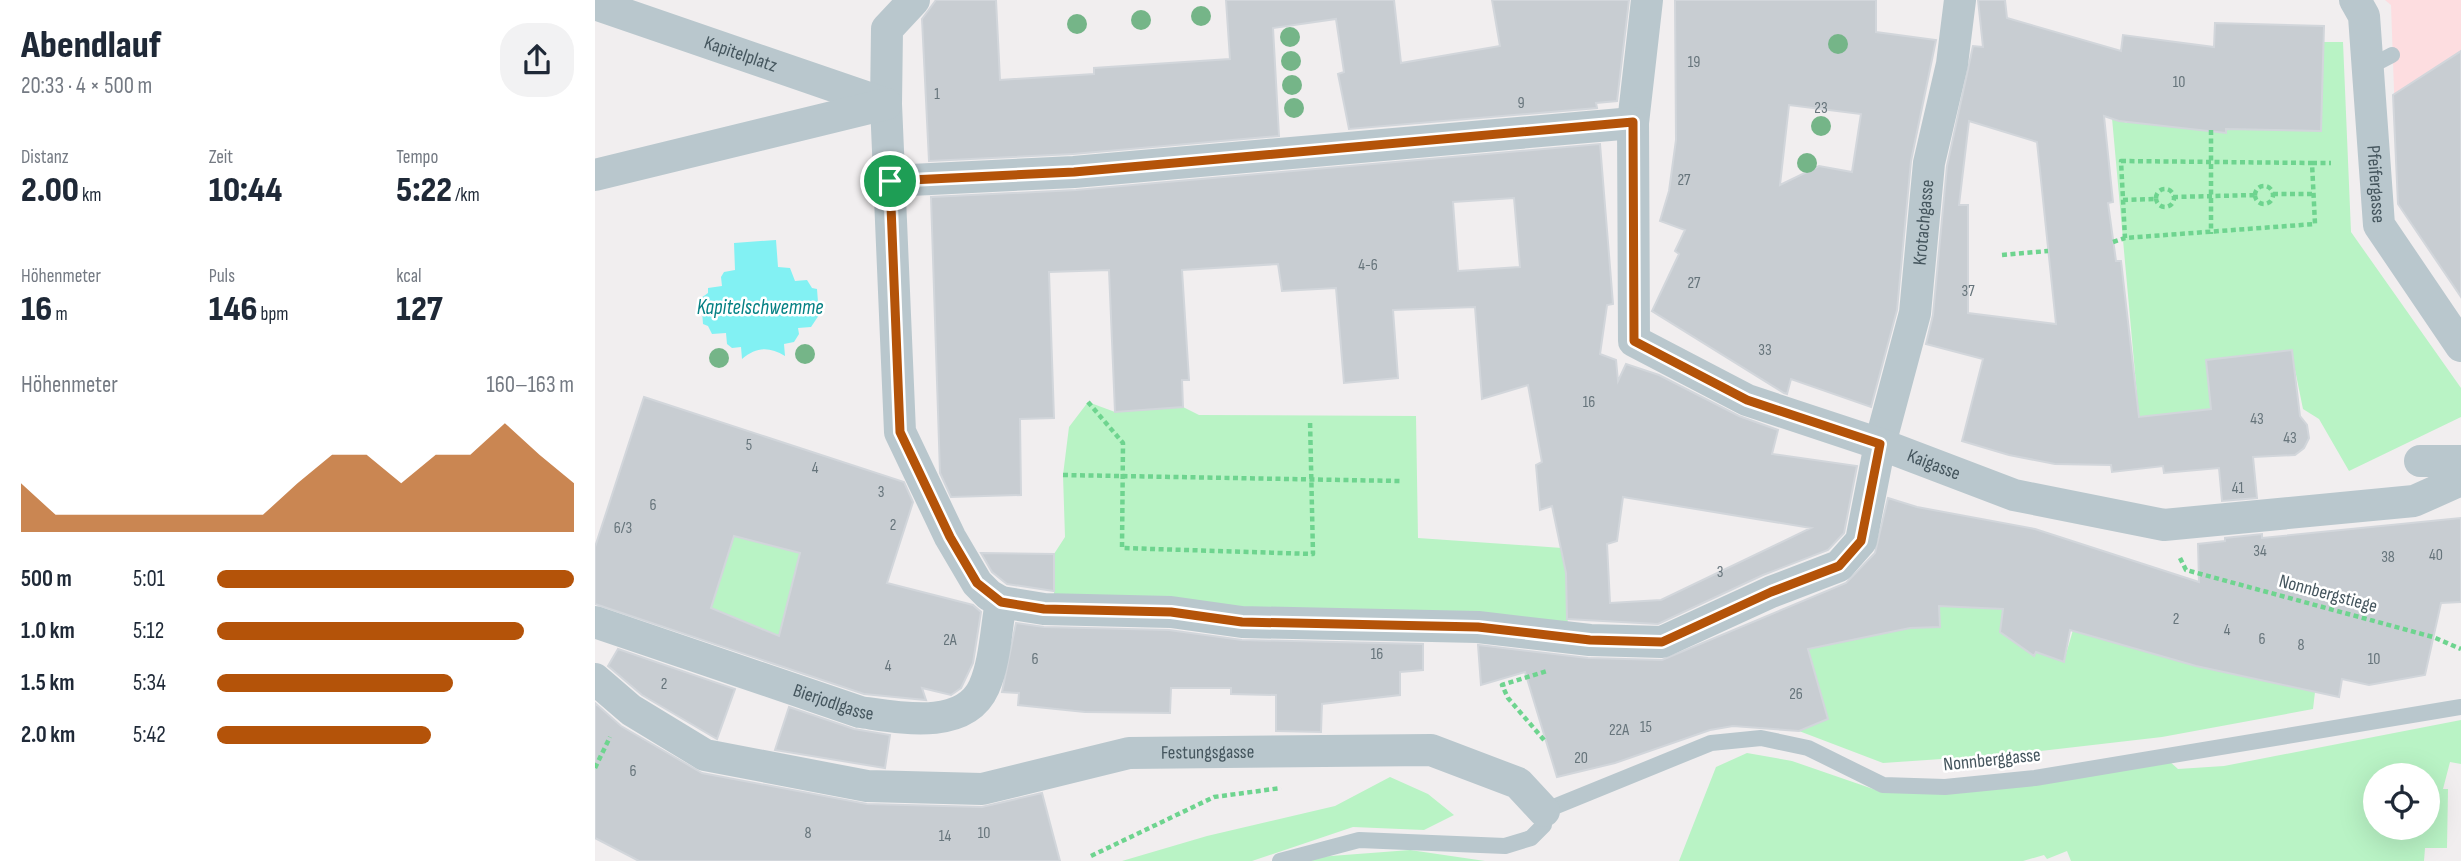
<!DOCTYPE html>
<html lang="de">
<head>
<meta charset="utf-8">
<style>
	body { margin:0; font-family:"Sofia Sans Condensed",sans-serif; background:#f2f2f3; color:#1f2937; height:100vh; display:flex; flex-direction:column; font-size:26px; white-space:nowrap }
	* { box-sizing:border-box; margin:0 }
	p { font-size:23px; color:#747a83 }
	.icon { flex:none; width:38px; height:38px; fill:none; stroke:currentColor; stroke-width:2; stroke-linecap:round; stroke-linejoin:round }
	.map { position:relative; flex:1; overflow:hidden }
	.drawer { display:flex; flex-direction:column; background:#fff; width:595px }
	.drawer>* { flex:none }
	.fabs { position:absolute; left:1768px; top:763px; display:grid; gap:14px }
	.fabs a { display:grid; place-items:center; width:77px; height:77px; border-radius:50%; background:#fff; box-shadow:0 7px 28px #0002; font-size:35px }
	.pin { position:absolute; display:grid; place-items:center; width:60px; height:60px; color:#fff; margin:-30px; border:4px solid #fff; border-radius:50%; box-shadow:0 2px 7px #0007 }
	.round { display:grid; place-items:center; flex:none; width:74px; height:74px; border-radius:28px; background:#f2f2f3 }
	.overview { display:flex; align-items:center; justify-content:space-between; height:119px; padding:0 21px }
	h1 { font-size:38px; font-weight:800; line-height:52px }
	.metrics { display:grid; grid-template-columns:repeat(3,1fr); gap:10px; height:119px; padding:7px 21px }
	.metrics div { display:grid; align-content:center }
	.metrics b { font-size:35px; font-weight:800 }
	.metrics small { font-size:19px; font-weight:400 }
	.metrics p { font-size:19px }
	.chart { height:196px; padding:14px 21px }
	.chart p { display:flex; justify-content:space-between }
	.chart svg { width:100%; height:126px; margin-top:7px; fill:#b45309; opacity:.7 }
	ul { padding:0 21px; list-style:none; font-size:23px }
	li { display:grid; grid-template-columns:112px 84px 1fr; align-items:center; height:52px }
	li i { height:18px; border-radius:9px; background:#b45309 }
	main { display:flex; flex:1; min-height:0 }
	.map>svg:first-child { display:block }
	.medical { fill:#fddde0 }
	.green { fill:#b9f3c5; fill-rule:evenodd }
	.water { fill:#82f1f3 }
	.building { fill:#c8cdd2; stroke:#d2d6db; stroke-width:2; fill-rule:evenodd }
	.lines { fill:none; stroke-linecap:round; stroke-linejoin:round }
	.path { stroke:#6ed48f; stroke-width:4.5; stroke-dasharray:5 3.5; stroke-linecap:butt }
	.lane { stroke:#b9c7cd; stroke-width:16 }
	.street { stroke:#b9c7cd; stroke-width:32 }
	.tree { fill:#75b588 }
	.route-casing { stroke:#fff; stroke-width:14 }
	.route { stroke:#b45309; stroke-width:9 }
	.labels { text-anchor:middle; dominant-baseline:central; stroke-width:5; stroke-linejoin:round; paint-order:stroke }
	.number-label { font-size:16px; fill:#66747b }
	.street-label { font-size:19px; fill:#45565e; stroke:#fff }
	.water-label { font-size:21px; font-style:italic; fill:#058184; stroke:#fff }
</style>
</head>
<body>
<main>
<section class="drawer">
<div class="overview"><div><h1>Abendlauf</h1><p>20:33 · 4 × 500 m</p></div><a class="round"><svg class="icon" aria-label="share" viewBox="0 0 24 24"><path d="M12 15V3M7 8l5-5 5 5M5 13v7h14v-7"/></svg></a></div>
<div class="metrics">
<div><p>Distanz</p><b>2.00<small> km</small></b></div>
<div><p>Zeit</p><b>10:44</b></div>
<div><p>Tempo</p><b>5:22<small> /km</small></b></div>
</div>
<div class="metrics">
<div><p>Höhenmeter</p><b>16<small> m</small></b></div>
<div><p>Puls</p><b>146<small> bpm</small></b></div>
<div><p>kcal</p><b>127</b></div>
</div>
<div class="chart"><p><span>Höhenmeter</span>160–163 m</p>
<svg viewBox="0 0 160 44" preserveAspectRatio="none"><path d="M0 44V27L10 38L20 38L30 38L40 38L50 38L60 38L70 38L80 27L90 17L100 17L110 27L120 17L130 17L140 6L150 17L160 27V44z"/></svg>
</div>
<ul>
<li><b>500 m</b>5:01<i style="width:100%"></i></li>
<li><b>1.0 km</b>5:12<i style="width:86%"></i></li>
<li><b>1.5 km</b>5:34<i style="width:66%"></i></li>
<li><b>2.0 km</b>5:42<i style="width:60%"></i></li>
</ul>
</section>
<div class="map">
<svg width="1866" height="861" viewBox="0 0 1866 861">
	<rect width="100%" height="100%" fill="#f1eeef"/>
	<path class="medical" d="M 1790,0 L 1866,0 L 1866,297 L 1803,204 L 1796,5 Z"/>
	<path class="green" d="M 1728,42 L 1748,42 L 1756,232 L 1866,388 L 1866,417 L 1754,471 L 1724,419 L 1708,409 L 1696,350 L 1611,360 L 1616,409 L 1544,417 L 1517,118 L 1532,123 L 1533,118 L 1631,133 L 1631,129 L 1726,131 Z
		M 493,402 L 520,412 L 588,407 L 604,415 L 821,416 L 823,538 L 967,548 L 971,573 L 973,629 L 459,602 L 459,554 L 470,537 L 468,475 L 474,427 Z
		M 94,524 L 205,553 L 184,636 L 116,608 L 124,583 Z
		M 1344,606 L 1423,610 L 1407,624 L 1405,633 L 1430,640 L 1428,648 L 1439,656 L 1441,652 L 1469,661 L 1478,630 L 1722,675 L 1718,709 L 1567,737 L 1420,754 L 1288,763 L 1204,731 L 1233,719 L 1212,649 L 1296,632 L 1297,628 L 1345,627 Z
		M 1866,720 L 1866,764 L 1855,762 L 1848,789 L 1853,789 L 1852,848 L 1830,848 L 1829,861 L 1476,861 L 1472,851 L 1452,859 L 1449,855 L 1428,861 L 1084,861 L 1121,767 L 1152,753 L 1197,761 L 1281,790 L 1574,761 L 1583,769 L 1629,766 ZM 1780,775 L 1832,775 L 1832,828 L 1780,828 Z
		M 795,777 L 833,794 L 859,815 L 829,830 L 758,827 L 657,861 L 527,861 L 612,836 L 740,806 Z
		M 815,850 L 890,861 L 714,861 L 723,857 Z"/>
	<path class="water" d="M 181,240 L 183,267 L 195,268 L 200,281 L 212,280 L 217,288 L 222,289 L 224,315 L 216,327 L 203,328 L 204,334 L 199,342 L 189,344 L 190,356 C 174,346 161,347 147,359 L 146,347 L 137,348 L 132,344 L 131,333 L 117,334 L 113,326 L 108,324 L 106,298 L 113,293 L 113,288 L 127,286 L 126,277 L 129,272 L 140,270 L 139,243 Z"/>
	<path class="building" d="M 341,0 L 401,0 L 405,80 L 499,74 L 499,68 L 635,59 L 631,0 L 799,0 L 806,63 L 905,46 L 897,0 L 1034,0 L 1022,101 L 1001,103 L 1002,108 L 754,129 L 743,74 L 749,72 L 741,19 L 678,28 L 684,136 L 478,154 L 334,161 L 327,19 Z
		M 1080,0 L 1281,0 L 1281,32 L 1341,40 L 1316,161 L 1302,310 L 1276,407 L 1196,379 L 1192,394 L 1189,393 L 1057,311 L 1084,254 L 1080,251 L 1090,230 L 1065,221 L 1074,191 L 1081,140 ZM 1194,105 L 1266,114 L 1257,172 L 1224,166 L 1185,185 Z
		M 1383,0 L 1410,0 L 1412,18 L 1526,51 L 1528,35 L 1619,47 L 1620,23 L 1729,26 L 1726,131 L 1631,129 L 1631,133 L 1524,121 L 1509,116 L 1518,202 L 1513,203 L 1521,261 L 1526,261 L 1544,417 L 1616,409 L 1611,360 L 1697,350 L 1705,416 L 1712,425 L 1714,438 L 1709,448 L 1700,455 L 1658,457 L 1662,498 L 1627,501 L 1624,468 L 1569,473 L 1568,466 L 1517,472 L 1516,465 L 1460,464 L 1414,455 L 1367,441 L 1388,359 L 1331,344 L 1338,315 L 1352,166 L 1378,46 L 1388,47 ZM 1374,121 L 1442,142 L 1461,324 L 1373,313 L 1373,205 L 1364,205 Z
		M 1866,51 L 1866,297 L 1803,204 L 1798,95 Z
		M 1005,144 L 1018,304 L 1012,305 L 1005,354 L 1021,360 L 1023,381 L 1031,364 L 1064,375 L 1144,416 L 1183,430 L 1177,454 L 1262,466 L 1249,533 L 1233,550 L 1168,575 L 1063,624 L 972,619 L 971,573 L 957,506 L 945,510 L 941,465 L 947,462 L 933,385 L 887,399 L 880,307 L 798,310 L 803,378 L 749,383 L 741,288 L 687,291 L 683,264 L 587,270 L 594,380 L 587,380 L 588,407 L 520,412 L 514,270 L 454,272 L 459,418 L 425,419 L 426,495 L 356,497 L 345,473 L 336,197 L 481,190 ZM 919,198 L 925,267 L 863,271 L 858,202 ZM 1028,497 L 1216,528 L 1066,600 L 1015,603 L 1012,544 L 1022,541 Z
		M 49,397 L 309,482 L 318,502 L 292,583 L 378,605 L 386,612 L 378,663 L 366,688 L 356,695 L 327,688 L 331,700 L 269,694 L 0,604 L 0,547 ZM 139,536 L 205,553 L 184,636 L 116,608 Z
		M 1293,498 L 1322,507 L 1440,529 L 1604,582 L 1603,544 L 1630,541 L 1630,538 L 1667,534 L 1667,538 L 1866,518 L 1866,602 L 1846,603 L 1830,675 L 1774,685 L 1747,679 L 1744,697 L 1601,666 L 1475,630 L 1469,662 L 1441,652 L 1439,656 L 1405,632 L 1408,609 L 1344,606 L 1345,627 L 1315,628 L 1213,649 L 1233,719 L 1204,731 L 1138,726 L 1115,730 L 1020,763 L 962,777 L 930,672 L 886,685 L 883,645 L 993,658 L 1067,660 L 1251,583 L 1280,553 Z
		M 386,553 L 459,554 L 459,591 L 412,584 L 397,572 Z
		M 421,623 L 449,627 L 574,630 L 647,640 L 828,644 L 828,670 L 805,672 L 805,695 L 727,704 L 726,732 L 681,731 L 681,695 L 636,694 L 636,688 L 576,688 L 575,713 L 490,712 L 423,705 L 424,693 L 407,692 Z
		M 23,649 L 140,689 L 122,739 L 47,695 L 13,666 Z
		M 0,703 L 26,726 L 107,773 L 272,804 L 387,807 L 447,793 L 465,861 L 44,861 L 0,838 Z
		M 194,707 L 259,729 L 295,735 L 290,768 L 180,750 Z"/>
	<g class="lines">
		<path class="path" d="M 1616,130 L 1616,234
			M 1526,161 L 1717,163 L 1720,224 L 1530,238 Z
			M 1717,163 L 1736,163
			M1660 195a9 9 0 1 1 18 0a9 9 0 1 1-18 0Z
			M1561 198a9 9 0 1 1 18 0a9 9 0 1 1-18 0Z
			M 1678,194 L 1718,194
			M 1578,197 L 1660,195
			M 1528,200 L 1561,199
			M 1518,242 L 1530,238
			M 1407,255 L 1453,251
			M 493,402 L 528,443 L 527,548 L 718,554 L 715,420
			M 468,475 L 805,481
			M 1585,558 L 1591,570 L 1838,637 L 1866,649
			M 949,740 L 913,698 L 907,685 L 952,671
			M 0,768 L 15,737
			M 496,856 L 619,797 L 686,788"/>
		<path class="lane" d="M 1772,68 L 1797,55
			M 685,861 L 764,840 L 910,846 L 936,838 L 949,825 L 949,811 L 1116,743 L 1166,738 L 1213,748 L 1288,785 L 1350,787 L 1440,778 L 1866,707"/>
		<g class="street">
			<path id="s1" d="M 319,0 L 292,29 L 291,104 L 305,432 L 355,537 L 382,583 L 394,595 L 406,602 L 449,609 L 576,612 L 647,622 L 883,627 L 995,640 L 1067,642 L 1176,592 L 1244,566 L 1266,541 L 1285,444 L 1320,313 L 1334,163 L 1357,64 L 1365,0"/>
			<path id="s2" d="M 1052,0 L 1038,123 L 1039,341 L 1152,400 L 1285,444 L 1419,495 L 1569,525 L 1819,501 L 1866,480"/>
			<path id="s3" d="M 1760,0 L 1769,16 L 1784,225 L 1866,346"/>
			<path id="s4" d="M 0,4 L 291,104"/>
			<path d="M 0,175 L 291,104"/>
			<path d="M 295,181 L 479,172 L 1038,123"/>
			<path d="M 1825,461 L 1866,461"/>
			<path id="s5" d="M 0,622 L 265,712 C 302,717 369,732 389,687 C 400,662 401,629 406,602"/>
			<path id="s6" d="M 0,679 L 36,710 L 110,755 L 272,786 L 387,789 L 534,753 L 836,750 L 923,783 L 949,811"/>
		</g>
	</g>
	<g class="tree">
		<circle cx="606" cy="16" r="10"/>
		<circle cx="546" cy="20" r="10"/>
		<circle cx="482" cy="24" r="10"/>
		<circle cx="695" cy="37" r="10"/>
		<circle cx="1243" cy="44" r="10"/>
		<circle cx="696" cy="61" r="10"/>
		<circle cx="697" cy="85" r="10"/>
		<circle cx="699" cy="108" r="10"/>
		<circle cx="1226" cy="126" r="10"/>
		<circle cx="1212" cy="163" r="10"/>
		<circle cx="210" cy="354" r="10"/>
		<circle cx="124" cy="358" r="10"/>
	</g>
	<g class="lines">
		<defs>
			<path id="route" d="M 1038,122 L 1039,341 L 1152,400 L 1285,444 L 1266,541 L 1244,566 L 1176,592 L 1067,642 L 995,640 L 883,627 L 647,622 L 576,612 L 449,609 L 406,602 L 382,583 L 355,537 L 305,432 L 295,181 L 479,172 Z"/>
		</defs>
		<use href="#route" class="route-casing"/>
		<use href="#route" class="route"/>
	</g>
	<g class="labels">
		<g class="number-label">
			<text x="1099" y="62">19</text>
			<text x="1584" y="82">10</text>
			<text x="342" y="94">1</text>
			<text x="926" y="103">9</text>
			<text x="1226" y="108">23</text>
			<text x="1089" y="180">27</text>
			<text x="773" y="265">4-6</text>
			<text x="1099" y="283">27</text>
			<text x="1373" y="291">37</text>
			<text x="1170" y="350">33</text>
			<text x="994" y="402">16</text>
			<text x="1662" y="419">43</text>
			<text x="1695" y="438">43</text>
			<text x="154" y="445">5</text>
			<text x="220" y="468">4</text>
			<text x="1643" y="488">41</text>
			<text x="286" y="492">3</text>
			<text x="58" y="505">6</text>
			<text x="298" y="525">2</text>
			<text x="28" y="528">6/3</text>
			<text x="1665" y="551">34</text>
			<text x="1841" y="555">40</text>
			<text x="1793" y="557">38</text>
			<text x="1125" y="572">3</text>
			<text x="1581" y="619">2</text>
			<text x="1632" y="630">4</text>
			<text x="1667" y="639">6</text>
			<text x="355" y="640">2A</text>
			<text x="1706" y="645">8</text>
			<text x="782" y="654">16</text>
			<text x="440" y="659">6</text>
			<text x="1779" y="659">10</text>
			<text x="293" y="666">4</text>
			<text x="69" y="684">2</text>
			<text x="1201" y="694">26</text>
			<text x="1051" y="727">15</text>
			<text x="1024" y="730">22A</text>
			<text x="986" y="758">20</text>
			<text x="38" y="771">6</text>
			<text x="213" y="833">8</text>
			<text x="389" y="833">10</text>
			<text x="350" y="836">14</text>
		</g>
		<g class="street-label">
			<text stroke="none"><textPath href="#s4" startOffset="154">Kapitelplatz</textPath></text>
			<text stroke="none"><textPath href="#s3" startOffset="187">Pfeifergasse</textPath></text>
			<text stroke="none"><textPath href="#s1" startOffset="1858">Krotachgasse</textPath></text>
			<text stroke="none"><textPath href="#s2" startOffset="667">Kaigasse</textPath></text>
			<text transform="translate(1733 594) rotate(15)">Nonnbergstiege</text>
			<text stroke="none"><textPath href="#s5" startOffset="252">Bierjodlgasse</textPath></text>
			<text stroke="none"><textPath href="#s6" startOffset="644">Festungsgasse</textPath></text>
			<text transform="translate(1397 760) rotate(-6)">Nonnberggasse</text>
		</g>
		<g class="water-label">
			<text x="165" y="307">Kapitelschwemme</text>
		</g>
	</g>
</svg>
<div class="fabs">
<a><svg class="icon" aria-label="locate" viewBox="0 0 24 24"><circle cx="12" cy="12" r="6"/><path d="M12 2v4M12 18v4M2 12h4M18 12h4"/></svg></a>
</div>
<div class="pin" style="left:295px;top:181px;background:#1e9e55"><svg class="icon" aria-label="arrive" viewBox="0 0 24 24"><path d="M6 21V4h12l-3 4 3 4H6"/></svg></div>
</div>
</main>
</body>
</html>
